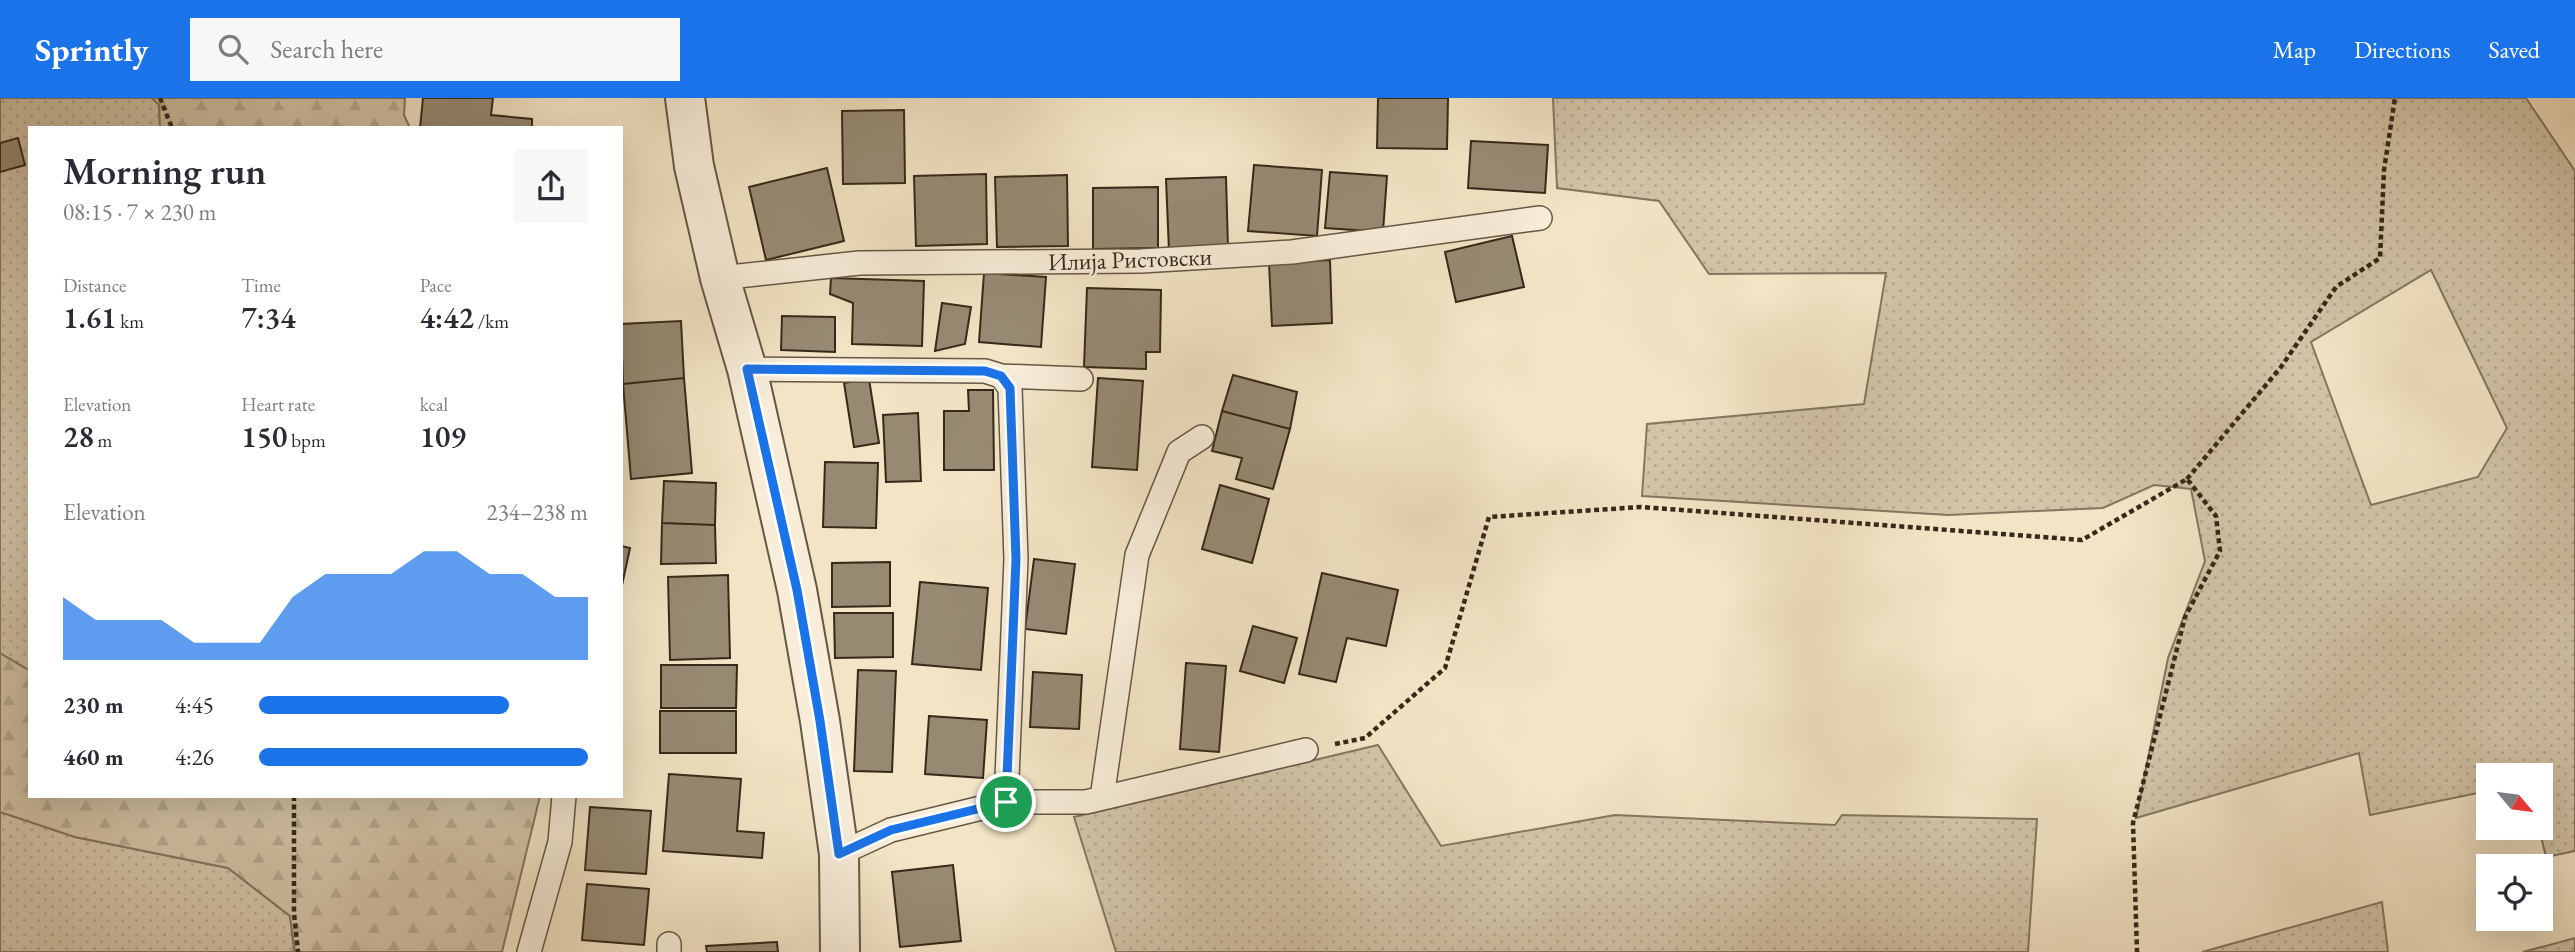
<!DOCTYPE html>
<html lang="en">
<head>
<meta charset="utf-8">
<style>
	body { margin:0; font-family:"EB Garamond",serif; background:#f7f7f7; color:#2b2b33; height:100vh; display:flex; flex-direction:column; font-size:26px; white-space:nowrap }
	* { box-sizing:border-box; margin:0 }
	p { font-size:23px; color:#7c7c81 }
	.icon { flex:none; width:38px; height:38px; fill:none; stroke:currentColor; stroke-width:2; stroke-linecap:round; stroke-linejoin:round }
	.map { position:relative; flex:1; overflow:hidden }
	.panel { position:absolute; left:28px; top:28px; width:595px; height:672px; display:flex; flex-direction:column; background:#fff; border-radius:0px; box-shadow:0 7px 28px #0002 }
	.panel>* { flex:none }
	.needle { width:46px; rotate:119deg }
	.fabs { position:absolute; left:2476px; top:665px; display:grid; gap:14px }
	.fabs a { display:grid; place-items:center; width:77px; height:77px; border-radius:0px; background:#fff; box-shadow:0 7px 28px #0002; font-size:35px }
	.pin { position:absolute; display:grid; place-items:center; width:60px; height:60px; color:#fff; margin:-30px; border:4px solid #fff; border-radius:50%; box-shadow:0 2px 7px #0007 }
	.round { display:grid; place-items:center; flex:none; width:74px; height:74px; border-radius:0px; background:#f7f7f7 }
	.summary { display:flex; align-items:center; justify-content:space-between; height:119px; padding:0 35px }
	h1 { font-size:38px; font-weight:600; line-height:52px }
	.metrics { display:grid; grid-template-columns:repeat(3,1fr); gap:10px; height:119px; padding:7px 35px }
	.metrics div { display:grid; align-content:center }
	.metrics b { font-size:30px; font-weight:600 }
	.metrics small { font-size:19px; font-weight:400 }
	.metrics p { font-size:19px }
	.chart { height:196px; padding:14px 35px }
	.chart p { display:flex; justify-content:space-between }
	.chart svg { width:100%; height:126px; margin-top:7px; fill:#1a73e8; opacity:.7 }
	ul { padding:0 35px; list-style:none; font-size:23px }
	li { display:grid; grid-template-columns:112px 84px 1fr; align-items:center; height:52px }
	li i { height:18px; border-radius:9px; background:#1a73e8 }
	header { display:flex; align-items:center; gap:42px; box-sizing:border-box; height:98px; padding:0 35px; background:#1a73e8; color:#fff }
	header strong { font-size:33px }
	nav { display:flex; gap:38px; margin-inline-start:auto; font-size:24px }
	.search { width:490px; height:63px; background:#f7f7f7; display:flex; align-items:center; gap:18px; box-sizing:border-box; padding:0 24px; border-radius:0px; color:#7c7c81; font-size:26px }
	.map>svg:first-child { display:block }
	.green { fill:url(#green-dots); stroke:#847661; stroke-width:2; fill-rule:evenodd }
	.forest { fill:url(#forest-firs); stroke:#847661; stroke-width:2 }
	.building { fill:#978a73; stroke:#34291a; stroke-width:2 }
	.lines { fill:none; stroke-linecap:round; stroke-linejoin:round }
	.service-casing { stroke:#645845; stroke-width:26 }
	.minor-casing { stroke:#645845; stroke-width:42 }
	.path { stroke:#34291a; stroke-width:4.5; stroke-dasharray:5 3.5; stroke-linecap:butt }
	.service { stroke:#f7edd9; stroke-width:23 }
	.minor { stroke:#f7edd9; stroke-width:38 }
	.route-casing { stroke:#fff; stroke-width:14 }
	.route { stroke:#1a73e8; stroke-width:9 }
	.labels { text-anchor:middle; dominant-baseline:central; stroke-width:5; stroke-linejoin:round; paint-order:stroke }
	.street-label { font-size:24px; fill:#34291a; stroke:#f7edd9 }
</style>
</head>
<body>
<header>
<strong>Sprintly</strong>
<div class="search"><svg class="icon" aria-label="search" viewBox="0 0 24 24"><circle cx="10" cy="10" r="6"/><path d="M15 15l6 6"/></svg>Search here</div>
<nav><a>Map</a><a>Directions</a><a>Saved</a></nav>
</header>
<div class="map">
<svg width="2575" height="854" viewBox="0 0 2575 854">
	<defs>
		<pattern id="green-dots" width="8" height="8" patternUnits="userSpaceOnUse" patternTransform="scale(1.75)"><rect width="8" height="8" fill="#d3c4a8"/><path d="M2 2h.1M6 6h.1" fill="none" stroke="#b6a890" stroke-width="1.8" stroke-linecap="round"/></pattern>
		<pattern id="forest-firs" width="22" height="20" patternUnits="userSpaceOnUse" patternTransform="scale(1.75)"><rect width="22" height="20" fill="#d3c4a8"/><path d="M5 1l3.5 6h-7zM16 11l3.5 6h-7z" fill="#b6a890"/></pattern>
	</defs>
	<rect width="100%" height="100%" fill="#f3e4c5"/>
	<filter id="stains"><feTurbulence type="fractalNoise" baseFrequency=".00286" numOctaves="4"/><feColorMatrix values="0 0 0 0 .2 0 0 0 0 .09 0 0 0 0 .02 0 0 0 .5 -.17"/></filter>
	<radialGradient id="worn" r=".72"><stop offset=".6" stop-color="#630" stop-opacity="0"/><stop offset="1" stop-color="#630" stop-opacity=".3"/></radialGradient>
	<path class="green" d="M 0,0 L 152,0 L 159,7 L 160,30 L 30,30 L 30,573 L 0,555 Z
		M 1553,0 L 2526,0 L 2575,73 L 2575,753 L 2546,759 L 2539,730 L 2541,730 L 2541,677 L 2488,677 L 2488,693 L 2370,717 L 2359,655 L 2136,720 L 2168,560 L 2205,463 L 2191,391 L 2154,387 L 2103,410 L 1948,417 L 1642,398 L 1647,326 L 1864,306 L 1886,175 L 1709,176 L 1659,103 L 1557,90 ZM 2431,172 L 2507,330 L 2478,379 L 2371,407 L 2311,244 Z
		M 1378,647 L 1441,748 L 1615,717 L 1835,727 L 1842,717 L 2037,721 L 2028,854 L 1116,854 L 1074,719 Z
		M 0,714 L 75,739 L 228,770 L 290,818 L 294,854 L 0,854 Z
		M 2382,804 L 2388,854 L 2202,854 Z
		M 2575,840 L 2575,854 L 2523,854 Z"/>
	<path class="forest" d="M 152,0 L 405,0 L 404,17 L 410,30 L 160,30 L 159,7 Z
		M 0,555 L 30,573 L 30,698 L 540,698 L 502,854 L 295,854 L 290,818 L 228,770 L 75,739 L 0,714 Z"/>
	<path class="building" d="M 423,0 L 493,0 L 491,17 L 532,21 L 532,30 L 420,30 Z
		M 1378,0 L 1448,0 L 1447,51 L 1377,50 Z
		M 904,12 L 905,85 L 843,86 L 842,13 Z
		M 18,40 L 25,67 L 0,74 L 0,45 Z
		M 1471,43 L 1548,47 L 1545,95 L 1468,90 Z
		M 1254,67 L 1322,72 L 1317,138 L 1248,133 Z
		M 827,70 L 844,143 L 766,162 L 749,89 Z
		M 1330,74 L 1387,78 L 1383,134 L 1325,130 Z
		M 986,76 L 987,146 L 916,148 L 914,78 Z
		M 1067,77 L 1068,148 L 997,149 L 995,79 Z
		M 1226,79 L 1228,150 L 1169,153 L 1166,81 Z
		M 1158,89 L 1158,150 L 1093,151 L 1093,90 Z
		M 1512,138 L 1524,189 L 1456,204 L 1445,154 Z
		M 1330,162 L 1332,225 L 1272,228 L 1269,165 Z
		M 984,175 L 1046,179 L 1041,249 L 979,244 Z
		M 831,180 L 924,183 L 922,248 L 852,246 L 853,205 L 830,196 Z
		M 1087,190 L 1161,192 L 1160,254 L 1146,254 L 1146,271 L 1084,269 Z
		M 942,205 L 971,209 L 965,246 L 935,253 Z
		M 782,218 L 835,219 L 835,254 L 781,252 Z
		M 681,223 L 684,280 L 623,286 L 621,226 Z
		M 1233,277 L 1297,294 L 1290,331 L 1222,313 Z
		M 684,280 L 692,375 L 631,381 L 623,286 Z
		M 1098,280 L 1143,283 L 1137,372 L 1092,369 Z
		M 869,281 L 879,345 L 854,349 L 844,285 Z
		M 968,292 L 993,292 L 994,372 L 944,372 L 944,313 L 969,313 Z
		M 1222,313 L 1290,331 L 1273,391 L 1236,381 L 1242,360 L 1212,353 Z
		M 918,315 L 921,383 L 886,384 L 883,317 Z
		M 825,364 L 878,365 L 876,430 L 823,429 Z
		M 664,383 L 716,385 L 715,427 L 662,425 Z
		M 1220,387 L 1269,401 L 1252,465 L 1202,451 Z
		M 662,425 L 715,427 L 716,465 L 661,466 Z
		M 621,448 L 630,450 L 621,492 Z
		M 1034,461 L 1075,466 L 1066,536 L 1025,531 Z
		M 890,464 L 890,508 L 832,509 L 832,465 Z
		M 1322,475 L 1398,492 L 1386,548 L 1347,540 L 1336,584 L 1299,576 Z
		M 728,477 L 730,560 L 670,562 L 668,479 Z
		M 920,484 L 988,490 L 981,572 L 912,566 Z
		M 834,515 L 893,515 L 893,559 L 835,560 Z
		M 1253,528 L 1297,540 L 1284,585 L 1240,573 Z
		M 1186,565 L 1226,568 L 1219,654 L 1180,651 Z
		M 661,567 L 737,567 L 736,610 L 661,610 Z
		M 858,572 L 896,573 L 892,674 L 854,673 Z
		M 1033,574 L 1082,577 L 1079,631 L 1030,629 Z
		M 660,613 L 736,613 L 736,655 L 660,655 Z
		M 929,618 L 987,622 L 983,680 L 925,676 Z
		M 669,676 L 741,681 L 737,733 L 764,735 L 762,760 L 663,753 Z
		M 590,709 L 651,713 L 646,776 L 585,772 Z
		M 953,767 L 961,843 L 900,849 L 892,774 Z
		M 587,786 L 649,791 L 644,847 L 582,842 Z
		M 777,844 L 778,854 L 707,854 L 706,848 Z"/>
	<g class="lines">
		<defs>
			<path id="service" d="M 720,180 L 859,165 L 1141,163 L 1292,154 L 1540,120
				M 747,271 L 985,273 L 1001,278 L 1010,290 L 1016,461 L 1006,704
				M 1001,278 L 1081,281
				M 1102,700 L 1137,457 L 1179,354 L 1202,339
				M 839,756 L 891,732 L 1006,704 L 1086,704 L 1306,652
				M 669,846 L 669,854
				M 529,854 L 560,744 L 564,698"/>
			<path id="minor" d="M 685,0 L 694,68 L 720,180 L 747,271 L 797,492 L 820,623 L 839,756 L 840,854"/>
		</defs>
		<use href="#service" class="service-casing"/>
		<use href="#minor" class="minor-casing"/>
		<path class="path" d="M 160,0 L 172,30
			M 2187,381 L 2281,269 L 2336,189 L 2380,160 L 2384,72 L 2395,0
			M 1335,646 L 1365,640 L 1445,570 L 1489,419 L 1641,409 L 2082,442 L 2187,381 L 2216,418 L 2220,453 L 2185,519 L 2133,725 L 2137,854
			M 294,698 L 294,815 L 298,854"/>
		<use href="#service" class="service"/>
		<use href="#minor" class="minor"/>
	</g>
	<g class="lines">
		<defs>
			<path id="route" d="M 747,271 L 985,273 L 1001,278 L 1010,290 L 1016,461 L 1006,704 L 891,732 L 839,756 L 820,623 L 797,492 Z"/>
		</defs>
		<use href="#route" class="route-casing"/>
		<use href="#route" class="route"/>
	</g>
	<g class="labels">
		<g class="street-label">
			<text transform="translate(1130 161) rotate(-2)">Илија Ристовски</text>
		</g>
	</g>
	<rect width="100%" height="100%" filter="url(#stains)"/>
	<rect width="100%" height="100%" fill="url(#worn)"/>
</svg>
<div class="fabs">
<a><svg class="needle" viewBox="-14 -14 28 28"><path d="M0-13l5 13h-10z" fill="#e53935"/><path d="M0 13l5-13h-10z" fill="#7c7c81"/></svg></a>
<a><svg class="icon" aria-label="locate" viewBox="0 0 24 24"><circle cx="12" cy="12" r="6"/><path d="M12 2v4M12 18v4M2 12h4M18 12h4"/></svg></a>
</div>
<div class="pin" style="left:1006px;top:704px;background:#1e9e55"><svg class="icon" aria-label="arrive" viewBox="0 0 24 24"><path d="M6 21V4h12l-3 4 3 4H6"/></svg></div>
<section class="panel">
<div class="summary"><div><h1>Morning run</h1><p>08:15 · 7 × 230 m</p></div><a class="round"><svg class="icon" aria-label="share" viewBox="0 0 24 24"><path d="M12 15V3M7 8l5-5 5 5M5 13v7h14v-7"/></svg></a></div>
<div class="metrics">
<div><p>Distance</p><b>1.61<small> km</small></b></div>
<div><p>Time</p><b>7:34</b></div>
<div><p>Pace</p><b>4:42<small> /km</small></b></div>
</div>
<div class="metrics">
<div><p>Elevation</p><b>28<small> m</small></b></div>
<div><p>Heart rate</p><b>150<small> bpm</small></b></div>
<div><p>kcal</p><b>109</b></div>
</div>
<div class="chart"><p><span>Elevation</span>234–238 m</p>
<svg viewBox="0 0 160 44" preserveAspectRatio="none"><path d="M0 44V22L10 30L20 30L30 30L40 38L50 38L60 38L70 22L80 14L90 14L100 14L110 6L120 6L130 14L140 14L150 22L160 22V44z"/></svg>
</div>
<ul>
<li><b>230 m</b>4:45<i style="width:76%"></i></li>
<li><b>460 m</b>4:26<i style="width:100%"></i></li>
</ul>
</section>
</div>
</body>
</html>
